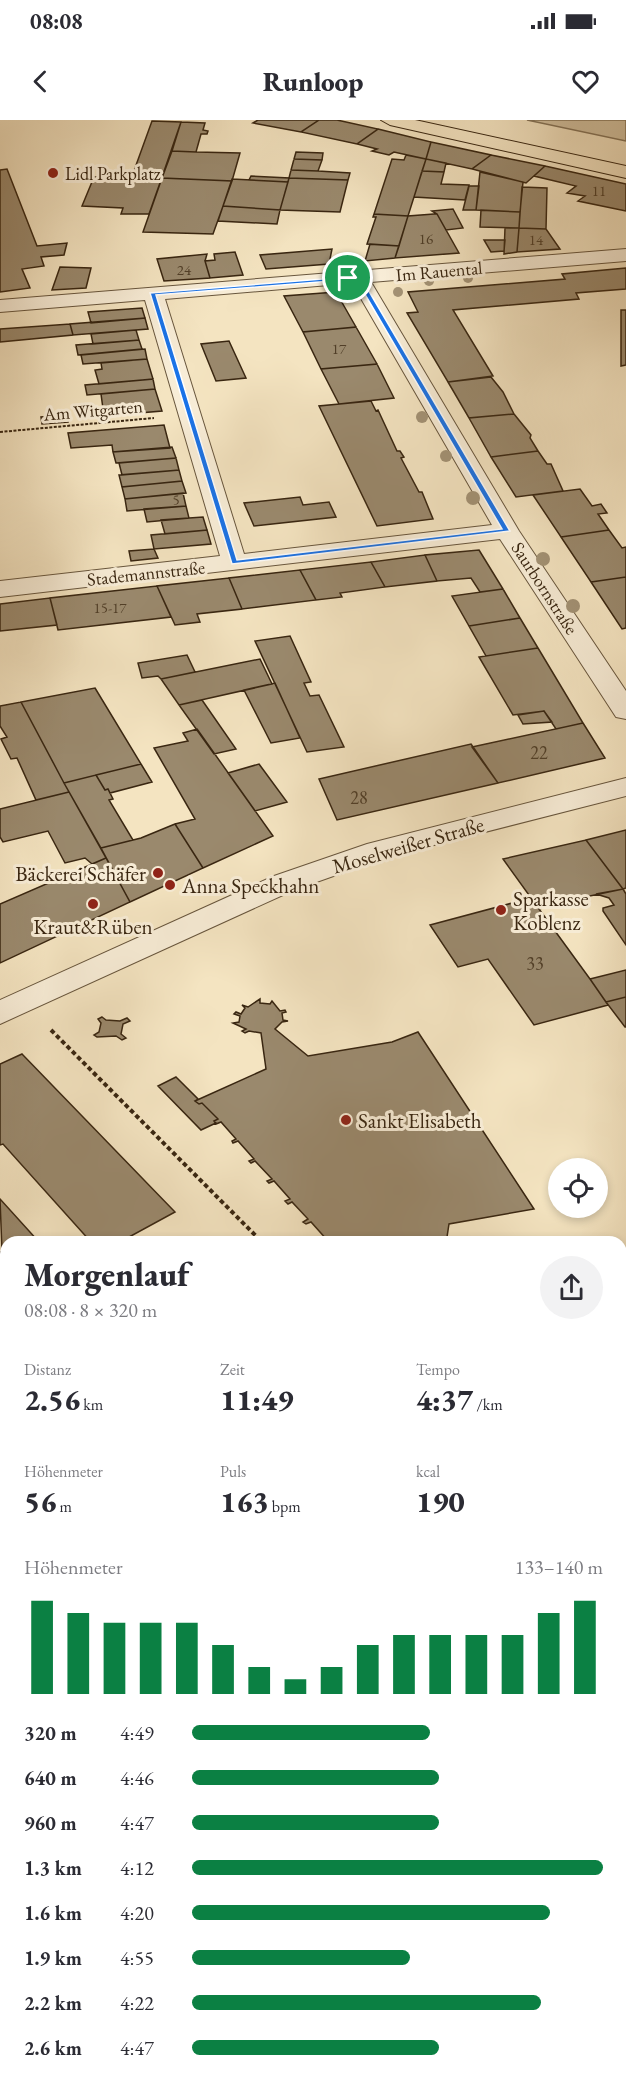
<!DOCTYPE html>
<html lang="de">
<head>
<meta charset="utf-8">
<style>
	body { margin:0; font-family:"EB Garamond",serif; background:#f2f2f3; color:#2b2b33; height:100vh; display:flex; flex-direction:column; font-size:22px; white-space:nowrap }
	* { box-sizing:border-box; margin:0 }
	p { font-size:20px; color:#7c7c81 }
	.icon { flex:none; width:33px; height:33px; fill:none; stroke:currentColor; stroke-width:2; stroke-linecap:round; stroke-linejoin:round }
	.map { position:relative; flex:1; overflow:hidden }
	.drawer { position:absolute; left:0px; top:1116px; width:627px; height:848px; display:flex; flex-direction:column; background:#fff; border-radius:18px 18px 0 0; box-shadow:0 3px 9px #0003 }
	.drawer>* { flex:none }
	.fabs { position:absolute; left:548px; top:1038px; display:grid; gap:12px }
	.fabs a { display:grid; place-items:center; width:60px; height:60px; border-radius:50%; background:#fff; box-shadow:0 3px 9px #0003; font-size:30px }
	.pin { position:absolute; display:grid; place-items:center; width:51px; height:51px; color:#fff; margin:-26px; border:3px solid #fff; border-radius:50%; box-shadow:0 2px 6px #0007 }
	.round { display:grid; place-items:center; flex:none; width:63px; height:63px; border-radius:32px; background:#f2f2f3 }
	.headline { display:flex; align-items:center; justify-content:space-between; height:102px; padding:0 24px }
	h1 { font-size:33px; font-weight:800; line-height:45px }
	.metrics { display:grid; grid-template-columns:repeat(3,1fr); gap:9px; height:102px; padding:6px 24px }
	.metrics div { display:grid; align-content:center }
	.metrics b { font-size:30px; font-weight:800 }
	.metrics small { font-size:16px; font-weight:400 }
	.metrics p { font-size:16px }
	.chart { height:168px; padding:12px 24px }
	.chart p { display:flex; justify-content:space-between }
	.chart svg { width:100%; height:108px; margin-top:6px; stroke:#0b8043; stroke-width:6 }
	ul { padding:0 24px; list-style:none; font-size:20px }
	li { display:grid; grid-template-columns:96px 72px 1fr; align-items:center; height:45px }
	li i { height:15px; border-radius:8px; background:#0b8043 }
	.status { display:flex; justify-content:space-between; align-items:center; height:42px; padding:0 30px; background:#fff; direction:ltr }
	.status svg { height:16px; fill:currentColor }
	header { display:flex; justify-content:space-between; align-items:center; height:78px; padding:0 24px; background:#fff; font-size:27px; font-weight:800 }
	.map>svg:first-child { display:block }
	.green { fill:#d4c4a3; stroke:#86755a; stroke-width:1.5 }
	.building { fill:#9a896d; stroke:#392611; stroke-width:1.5 }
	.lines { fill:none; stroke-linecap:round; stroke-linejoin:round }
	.minor-casing { stroke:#68563d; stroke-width:2 }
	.tertiary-casing { stroke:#68563d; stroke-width:2 }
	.primary-casing { stroke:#392611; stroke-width:2 }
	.path-far1 { stroke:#392611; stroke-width:2; stroke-dasharray:3 1.5; stroke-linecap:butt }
	.path { stroke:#392611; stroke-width:4; stroke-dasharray:4.5 3; stroke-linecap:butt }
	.minor { fill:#f8edd7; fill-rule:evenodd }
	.tertiary { fill:#f8edd7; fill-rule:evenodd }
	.primary { fill:#f4e4c1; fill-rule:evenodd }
	.tree { fill:#a39275 }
	.route { fill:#1a73e8; stroke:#fff; stroke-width:1.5; fill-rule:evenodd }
	.poi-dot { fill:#8f2418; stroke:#f8edd7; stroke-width:2 }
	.labels { text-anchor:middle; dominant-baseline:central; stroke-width:6; stroke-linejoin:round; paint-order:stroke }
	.far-number-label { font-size:15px; fill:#513f28 }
	.far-poi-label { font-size:18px; fill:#392611; stroke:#f8edd7; text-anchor:start }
	.far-street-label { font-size:18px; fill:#392611; stroke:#f8edd7 }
	.number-label { font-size:18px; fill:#513f28 }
	.street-label { font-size:21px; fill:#392611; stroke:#f8edd7 }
	.poi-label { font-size:21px; fill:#392611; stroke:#f8edd7; text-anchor:start }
</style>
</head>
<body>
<div class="status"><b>08:08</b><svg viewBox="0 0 49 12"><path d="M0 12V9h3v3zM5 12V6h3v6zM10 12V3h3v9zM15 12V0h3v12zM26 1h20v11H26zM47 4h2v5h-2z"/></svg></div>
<header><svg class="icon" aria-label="back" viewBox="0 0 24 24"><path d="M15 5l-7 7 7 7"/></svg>Runloop<svg class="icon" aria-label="heart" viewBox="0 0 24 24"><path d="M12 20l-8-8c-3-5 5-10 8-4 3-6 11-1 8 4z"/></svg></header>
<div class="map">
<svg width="626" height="1963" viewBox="0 0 626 1963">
	<rect width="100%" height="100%" fill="#f4e4c1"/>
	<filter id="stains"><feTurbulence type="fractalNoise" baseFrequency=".00333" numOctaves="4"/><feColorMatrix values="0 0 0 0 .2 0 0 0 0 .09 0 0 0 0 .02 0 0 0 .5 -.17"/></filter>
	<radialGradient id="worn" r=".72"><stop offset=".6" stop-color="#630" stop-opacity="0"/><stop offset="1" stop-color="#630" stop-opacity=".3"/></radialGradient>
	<path class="green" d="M 527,0 L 626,0 L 626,21 Z"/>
	<path class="building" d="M 258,0 L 319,0 L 301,12 L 253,3 Z
		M 319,0 L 337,0 L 378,9 L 357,24 L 301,12 Z
		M 152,1 L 181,2 L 161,60 L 131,59 Z
		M 181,2 L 205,3 L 203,10 L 208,11 L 207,14 L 201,14 L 196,32 L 172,31 Z
		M 378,9 L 431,22 L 426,39 L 394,32 L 389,35 L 372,31 L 377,29 L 357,24 Z
		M 431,22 L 491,35 L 472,49 L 426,39 Z
		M 172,31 L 196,32 L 240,33 L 232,61 L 162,58 Z
		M 296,32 L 323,33 L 322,40 L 294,39 Z
		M 406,35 L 426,39 L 408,96 L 374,94 L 392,39 L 404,40 Z
		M 491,35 L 545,46 L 526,63 L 472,49 Z
		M 294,39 L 322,40 L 318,51 L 291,50 Z
		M 426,39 L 446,43 L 444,52 L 422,51 Z
		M 545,46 L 626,64 L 626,91 L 578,81 L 585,76 L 567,73 L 576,66 L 534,56 Z
		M 7,49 L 37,126 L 67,123 L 64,135 L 41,137 L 44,146 L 22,149 L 30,168 L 0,172 L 0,50 Z
		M 291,50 L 318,51 L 350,53 L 348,60 L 289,58 Z
		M 422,51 L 444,52 L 441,64 L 469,65 L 465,80 L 414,77 Z
		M 480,52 L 523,62 L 520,92 L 476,90 Z
		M 251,56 L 289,58 L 288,62 L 249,60 Z
		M 94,57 L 131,59 L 161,60 L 149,94 L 121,94 L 123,88 L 82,86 Z
		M 162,58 L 232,61 L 213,114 L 143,112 Z
		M 289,58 L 348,60 L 340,92 L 280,90 Z
		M 232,59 L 288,62 L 280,90 L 223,86 Z
		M 469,66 L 479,66 L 476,90 L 463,90 Z
		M 522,67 L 547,68 L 546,109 L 519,108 Z
		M 223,86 L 280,90 L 277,104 L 218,101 Z
		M 453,89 L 463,108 L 446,110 L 437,94 L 432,91 Z
		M 481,90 L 520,92 L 519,108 L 480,107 Z
		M 374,94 L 408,96 L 399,126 L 367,124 L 376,97 L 373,97 Z
		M 434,94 L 437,94 L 459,133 L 395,138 L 408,96 Z
		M 505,108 L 519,108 L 517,132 L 504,134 Z
		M 519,108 L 546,109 L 560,129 L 517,132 Z
		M 484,120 L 505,120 L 504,131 L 491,132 Z
		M 370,124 L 399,126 L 395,138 L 365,141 Z
		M 332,129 L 329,144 L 266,149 L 260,135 Z
		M 235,132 L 243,155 L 210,158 L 205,141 L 215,140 L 214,134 Z
		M 207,134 L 205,141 L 210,158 L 164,161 L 157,139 Z
		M 60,147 L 91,148 L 86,168 L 52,170 Z
		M 626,148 L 626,169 L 576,173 L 579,179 L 453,190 L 493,256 L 448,262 L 407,193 L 418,192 L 408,172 L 565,159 L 562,154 Z
		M 336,172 L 356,207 L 303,212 L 284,176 Z
		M 142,188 L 145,198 L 91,203 L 88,192 Z
		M 621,190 L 626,190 L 626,245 L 621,246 Z
		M 145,198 L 148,209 L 73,215 L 70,204 Z
		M 70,204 L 73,215 L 0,222 L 0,209 Z
		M 356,207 L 377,244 L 321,249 L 303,212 Z
		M 136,210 L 139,220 L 93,224 L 91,214 Z
		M 139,220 L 142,229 L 78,235 L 76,225 Z
		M 229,221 L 246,258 L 216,261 L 201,224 Z
		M 145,229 L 147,239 L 83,244 L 81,235 Z
		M 147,239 L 153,259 L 99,264 L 95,250 L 102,249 L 101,243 Z
		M 377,244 L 394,278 L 339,284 L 321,249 Z
		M 491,257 L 503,272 L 514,294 L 469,298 L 448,262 Z
		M 153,259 L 155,269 L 87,275 L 85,265 Z
		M 155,269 L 162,291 L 104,296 L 101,274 Z
		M 371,281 L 376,291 L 378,290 L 397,331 L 400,331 L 404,337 L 401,338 L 419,372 L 422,372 L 433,399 L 377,406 L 319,286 Z
		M 514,294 L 531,315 L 530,318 L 538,331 L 491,337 L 469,298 Z
		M 67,295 L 68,302 L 42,304 L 41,297 Z
		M 164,305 L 170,328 L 113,332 L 112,325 L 71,328 L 68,313 Z
		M 172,327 L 176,338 L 116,343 L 113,332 Z
		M 538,331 L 547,344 L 551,344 L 563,371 L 516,377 L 491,337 Z
		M 176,338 L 179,350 L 122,355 L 119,343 Z
		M 179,350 L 182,361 L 122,367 L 119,355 Z
		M 182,361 L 186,373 L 125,379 L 122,367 Z
		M 580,369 L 592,386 L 601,384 L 607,393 L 598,394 L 609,410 L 561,417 L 533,375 Z
		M 183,373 L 186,386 L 127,391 L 125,379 Z
		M 300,377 L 303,385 L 329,382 L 336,397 L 254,406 L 244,383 Z
		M 186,386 L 189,398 L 147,402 L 144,389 Z
		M 203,397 L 207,410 L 165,414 L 161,400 Z
		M 207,410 L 211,424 L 154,429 L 151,415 Z
		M 609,410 L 622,428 L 626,427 L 626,457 L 591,462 L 561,417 Z
		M 154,429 L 158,438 L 131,441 L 129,431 Z
		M 479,430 L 503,469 L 480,472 L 471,458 L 437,461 L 425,435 Z
		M 425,435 L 437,461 L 385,467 L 371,442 Z
		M 371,442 L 385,467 L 340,473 L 342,477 L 316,480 L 300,450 Z
		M 300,450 L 316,480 L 242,489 L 229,458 Z
		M 626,457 L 626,508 L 622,509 L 591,462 Z
		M 229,458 L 242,489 L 197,494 L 200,502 L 175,505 L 157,466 Z
		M 157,466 L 171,497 L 58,510 L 50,478 Z
		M 503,469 L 520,498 L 469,506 L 452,476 Z
		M 50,478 L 57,505 L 0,511 L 0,484 Z
		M 520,498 L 538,528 L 486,536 L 469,506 Z
		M 290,516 L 311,562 L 304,563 L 310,576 L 319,575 L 344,627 L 307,632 L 255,521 Z
		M 538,528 L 583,603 L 556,609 L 544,591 L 513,595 L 479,537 Z
		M 187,535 L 195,552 L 161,559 L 158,556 L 142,558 L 138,543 Z
		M 260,539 L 272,564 L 179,585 L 161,559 Z
		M 275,563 L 300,618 L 271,623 L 244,570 Z
		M 95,568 L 141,644 L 64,663 L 21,582 Z
		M 202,580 L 236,629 L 214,634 L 179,585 Z
		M 21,582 L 64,663 L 69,672 L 36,680 L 17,638 L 11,639 L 1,619 L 7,617 L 0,606 L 0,586 Z
		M 544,591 L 552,602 L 523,604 L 518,595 Z
		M 583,603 L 605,638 L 498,663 L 472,627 Z
		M 197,609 L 273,716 L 203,748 L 175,704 L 195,699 L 154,628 L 188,621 L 183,613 Z
		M 471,624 L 498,663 L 337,700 L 319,659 Z
		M 141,644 L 152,662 L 110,673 L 108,669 L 105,670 L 96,655 Z
		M 259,644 L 287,682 L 255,691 L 228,653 Z
		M 96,655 L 105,670 L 108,669 L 113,679 L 109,680 L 133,720 L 101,728 L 64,663 Z
		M 69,672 L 106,738 L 92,744 L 85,738 L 65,743 L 48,711 L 3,722 L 0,717 L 0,689 Z
		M 175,704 L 203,748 L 130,782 L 101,728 L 141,718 Z
		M 626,710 L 626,768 L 623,769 L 586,720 Z
		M 586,720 L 623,769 L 580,778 L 581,782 L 565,785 L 560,784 L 539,789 L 503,739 Z
		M 106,738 L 130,782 L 0,843 L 0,784 Z
		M 623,769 L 626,774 L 626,825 L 603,791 L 603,788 L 614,785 L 609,778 L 596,774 Z
		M 531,778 L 590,859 L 608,885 L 534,905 L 488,839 L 458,847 L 430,805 Z
		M 626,850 L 626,877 L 606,882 L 590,859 Z
		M 626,877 L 626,907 L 625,907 L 606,882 Z
		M 260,879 L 260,883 L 270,884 L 272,881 L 280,891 L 285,890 L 286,892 L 282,893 L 283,900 L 288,901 L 282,902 L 275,909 L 308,936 L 392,922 L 418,912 L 534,1089 L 449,1104 L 447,1117 L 454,1117 L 453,1120 L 446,1120 L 445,1122 L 326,1122 L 328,1121 L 311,1102 L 306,1104 L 303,1102 L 308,1099 L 292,1082 L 288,1084 L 285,1081 L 290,1079 L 274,1061 L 269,1063 L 267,1061 L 272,1059 L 255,1041 L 251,1043 L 249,1041 L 254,1039 L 238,1021 L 233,1023 L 232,1021 L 236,1019 L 221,1002 L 216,1004 L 214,1001 L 218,999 L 202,983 L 199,984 L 195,981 L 266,949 L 261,913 L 249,911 L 245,913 L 242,911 L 246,909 L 233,903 L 239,902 L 240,896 L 234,894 L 236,892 L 241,894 L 245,888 L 242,885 L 248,887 Z
		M 102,897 L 106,900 L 120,901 L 127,898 L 130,901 L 123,904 L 121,914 L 126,918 L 122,920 L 116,916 L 97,917 L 94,915 L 99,912 L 101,903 L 98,899 Z
		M 22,934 L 175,1092 L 120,1122 L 91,1122 L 3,1024 L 0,1025 L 0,944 Z
		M 176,957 L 198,979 L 195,981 L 199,984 L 202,983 L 218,999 L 214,1001 L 216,1003 L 201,1010 L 158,966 Z
		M 0,1079 L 39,1122 L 6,1122 L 6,1130 L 2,1131 Z
		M 6,1130 L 6,1192 L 0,1178 L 0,1132 Z
		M 626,1131 L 626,1174 L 621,1174 L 621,1132 Z
		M 6,1257 L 6,1288 L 0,1268 L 0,1259 Z
		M 0,1268 L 6,1288 L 6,1327 L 0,1329 Z
		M 626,1584 L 626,1963 L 541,1963 L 539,1958 L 621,1958 L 621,1585 Z
		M 0,1699 L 6,1737 L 6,1749 L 0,1751 Z
		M 6,1749 L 6,1859 L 0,1860 L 0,1751 Z
		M 6,1859 L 6,1958 L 26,1958 L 0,1963 L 0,1860 Z
		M 26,1958 L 41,1958 L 42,1963 L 4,1963 Z
		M 219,1958 L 287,1958 L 289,1963 L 221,1963 Z"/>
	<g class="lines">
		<defs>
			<path id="minor" d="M 626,129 L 626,141 L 371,162 L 519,411 L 626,571 L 626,599 L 616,597 L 500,419 L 0,477 L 0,461 L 220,436 L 145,180 L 0,192 L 0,180 ZM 352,163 L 492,405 L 244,434 L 165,179 Z
				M 626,1305 L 626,1337 L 621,1338 L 621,1306 Z
				M 6,1425 L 6,1459 L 0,1461 L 0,1427 Z"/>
			<path id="tertiary" d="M 626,658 L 626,676 L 387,737 L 294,770 L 0,904 L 0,880 L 274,756 L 367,724 Z"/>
			<path id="primary" d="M 381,0 L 415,0 L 626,46 L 626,58 L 390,5 Z"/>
		</defs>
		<use href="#minor" class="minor-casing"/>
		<use href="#tertiary" class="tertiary-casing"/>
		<use href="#primary" class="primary-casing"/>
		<path class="path-far1" d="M 0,312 L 154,298"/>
		<path class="path" d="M 51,910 L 262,1122"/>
		<use href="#minor" class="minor"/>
		<use href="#tertiary" class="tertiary"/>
		<use href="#primary" class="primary"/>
	</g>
	<g class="tree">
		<circle cx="468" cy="158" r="5"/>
		<circle cx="429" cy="161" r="5"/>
		<circle cx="398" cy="172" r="5"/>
		<circle cx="422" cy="297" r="6"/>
		<circle cx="446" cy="336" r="6"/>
		<circle cx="473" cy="378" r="7"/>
		<circle cx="543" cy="439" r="7"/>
		<circle cx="573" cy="486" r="7"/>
	</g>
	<path class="route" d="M 360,156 L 510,411 L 232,444 L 150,173 ZM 356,159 L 502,409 L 237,440 L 156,175 Z"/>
	<g class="poi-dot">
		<circle cx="53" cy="53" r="6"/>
		<circle cx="158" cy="753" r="6"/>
		<circle cx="170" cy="765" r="6"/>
		<circle cx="93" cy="784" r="6"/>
		<circle cx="501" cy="790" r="6"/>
		<circle cx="346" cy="1000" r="6"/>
	</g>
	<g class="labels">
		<g class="far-number-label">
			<text x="599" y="70">11</text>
			<text x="426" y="118">16</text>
			<text x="536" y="119">14</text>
			<text x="184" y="149">24</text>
			<text x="339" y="228">17</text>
			<text x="176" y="379">5</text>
			<text x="110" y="487">15-17</text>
		</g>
		<g class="far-poi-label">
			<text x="65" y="53">Lidl Parkplatz</text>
		</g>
		<g class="far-street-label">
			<text transform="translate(439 151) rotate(-5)">Im Rauental</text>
			<text transform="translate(93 290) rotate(-5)">Am Witgarten</text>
			<text transform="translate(146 453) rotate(-6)">Stademannstraße</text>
			<text transform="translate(545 468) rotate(57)">Saurbornstraße</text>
		</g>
		<g class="number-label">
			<text x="539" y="632">22</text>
			<text x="359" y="677">28</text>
			<text x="535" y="843">33</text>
		</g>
		<g class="street-label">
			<text transform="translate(408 725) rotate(-16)">Moselweißer Straße</text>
		</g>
		<g class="poi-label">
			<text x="146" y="753" text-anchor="end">Bäckerei Schäfer</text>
			<text x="182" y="765">Anna Speckhahn</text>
			<text x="513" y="778">Sparkasse<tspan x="513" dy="24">Koblenz</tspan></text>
			<text x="93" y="806" text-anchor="middle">Kraut&amp;Rüben</text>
			<text x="358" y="1000">Sankt Elisabeth</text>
		</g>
	</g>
	<rect width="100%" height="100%" filter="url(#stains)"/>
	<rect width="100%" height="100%" fill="url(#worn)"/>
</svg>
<div class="fabs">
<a><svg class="icon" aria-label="locate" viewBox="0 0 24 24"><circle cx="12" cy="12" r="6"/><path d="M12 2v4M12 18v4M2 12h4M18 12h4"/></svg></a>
</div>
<div class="pin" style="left:348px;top:158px;background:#1e9e55"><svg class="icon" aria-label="arrive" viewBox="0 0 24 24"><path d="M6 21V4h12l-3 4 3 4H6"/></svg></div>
<section class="drawer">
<div class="headline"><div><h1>Morgenlauf</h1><p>08:08 · 8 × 320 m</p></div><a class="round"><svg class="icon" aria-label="share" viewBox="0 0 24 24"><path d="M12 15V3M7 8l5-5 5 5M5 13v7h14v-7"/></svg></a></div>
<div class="metrics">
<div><p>Distanz</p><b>2.56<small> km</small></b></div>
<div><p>Zeit</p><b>11:49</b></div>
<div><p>Tempo</p><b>4:37<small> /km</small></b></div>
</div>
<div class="metrics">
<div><p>Höhenmeter</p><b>56<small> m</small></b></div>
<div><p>Puls</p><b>163<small> bpm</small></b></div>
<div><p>kcal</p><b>190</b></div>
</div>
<div class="chart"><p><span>Höhenmeter</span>133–140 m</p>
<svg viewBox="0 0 160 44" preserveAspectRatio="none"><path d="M5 44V6M15 44V11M25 44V15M35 44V15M45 44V15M55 44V24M65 44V33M75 44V38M85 44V33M95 44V24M105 44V20M115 44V20M125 44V20M135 44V20M145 44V11M155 44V6"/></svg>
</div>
<ul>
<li><b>320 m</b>4:49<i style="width:58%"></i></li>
<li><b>640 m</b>4:46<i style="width:60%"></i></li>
<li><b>960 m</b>4:47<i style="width:60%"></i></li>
<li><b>1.3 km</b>4:12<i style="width:100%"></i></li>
<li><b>1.6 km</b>4:20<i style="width:87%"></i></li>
<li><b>1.9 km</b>4:55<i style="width:53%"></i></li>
<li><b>2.2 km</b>4:22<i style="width:85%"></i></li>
<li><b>2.6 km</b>4:47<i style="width:60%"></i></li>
</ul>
</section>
</div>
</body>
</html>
